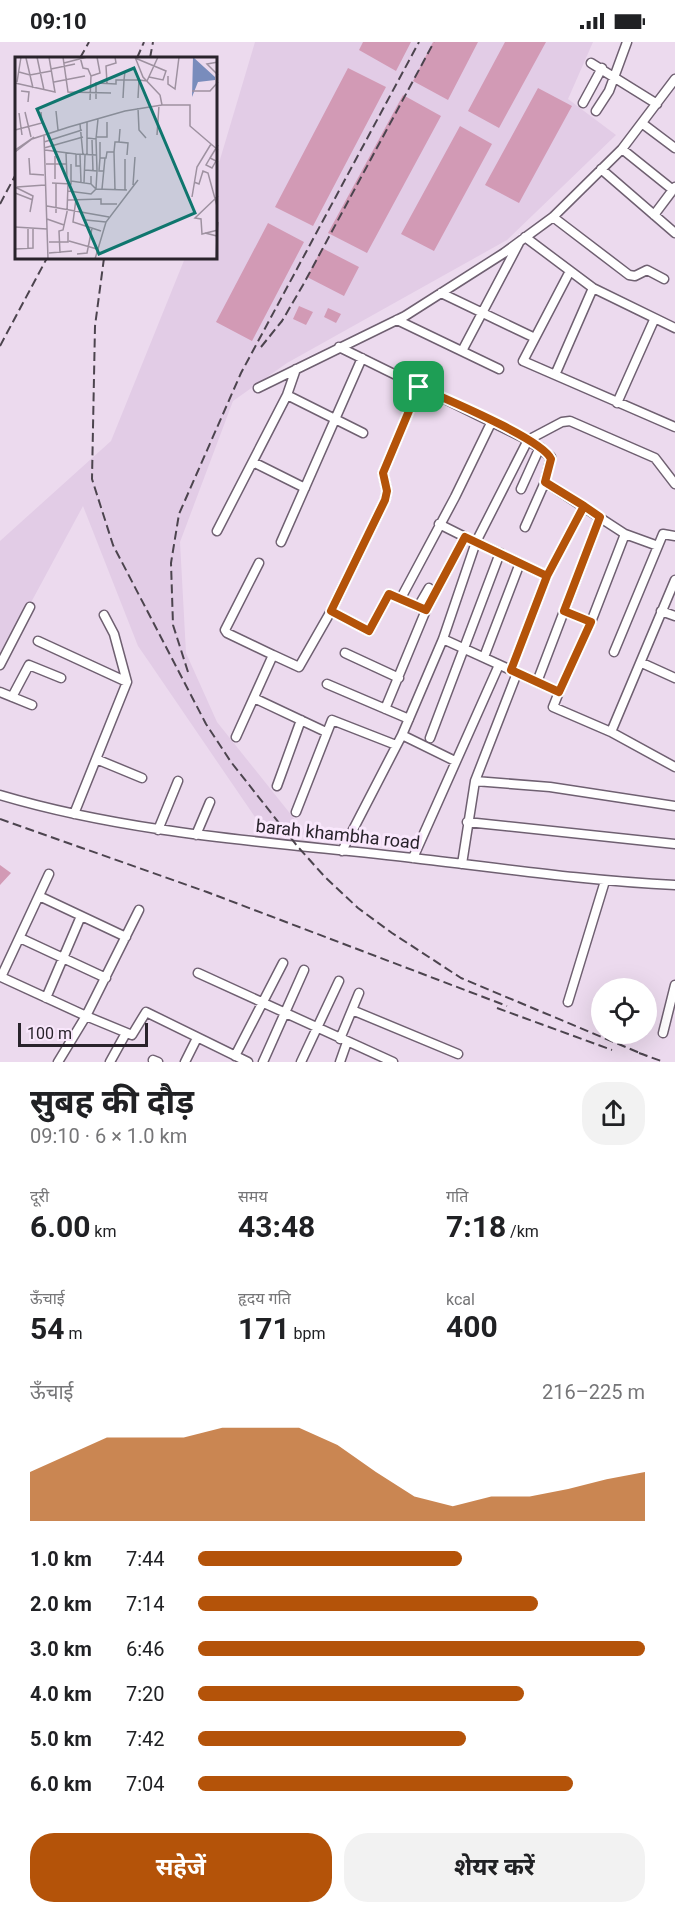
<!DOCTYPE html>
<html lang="hi">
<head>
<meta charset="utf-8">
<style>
	body { margin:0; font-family:Roboto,"Noto Sans Devanagari",sans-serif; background:#f2f2f2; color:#202124; height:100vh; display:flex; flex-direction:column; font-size:22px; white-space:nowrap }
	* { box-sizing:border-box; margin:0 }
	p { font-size:20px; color:#757577 }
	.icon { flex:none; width:33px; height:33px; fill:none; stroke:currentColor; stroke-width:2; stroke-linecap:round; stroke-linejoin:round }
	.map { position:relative; height:1020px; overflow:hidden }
	.drawer { display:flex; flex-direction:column; background:#fff; flex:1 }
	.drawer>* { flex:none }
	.tools { position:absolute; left:591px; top:936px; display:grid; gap:12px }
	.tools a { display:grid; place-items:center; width:66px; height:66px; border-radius:50%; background:#fff; box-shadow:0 6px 24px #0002; font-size:30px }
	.scale { position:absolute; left:18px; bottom:15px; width:130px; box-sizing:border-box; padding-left:6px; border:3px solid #29232b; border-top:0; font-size:16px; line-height:21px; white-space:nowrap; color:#29232b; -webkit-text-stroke:4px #f9e7fc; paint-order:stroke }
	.pin { position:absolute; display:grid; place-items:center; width:51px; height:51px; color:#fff; margin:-26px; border-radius:12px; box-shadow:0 3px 9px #0006 }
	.round { display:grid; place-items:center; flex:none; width:63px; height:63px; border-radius:24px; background:#f2f2f2 }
	.head { display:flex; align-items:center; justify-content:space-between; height:102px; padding:0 30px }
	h1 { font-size:33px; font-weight:700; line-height:45px }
	.metrics { display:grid; grid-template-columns:repeat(3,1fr); gap:9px; height:102px; padding:6px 30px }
	.metrics div { display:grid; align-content:center }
	.metrics b { font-size:30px; font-weight:700 }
	.metrics small { font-size:16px; font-weight:400 }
	.metrics p { font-size:16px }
	.chart { height:168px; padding:12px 30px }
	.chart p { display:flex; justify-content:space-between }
	.chart svg { width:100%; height:108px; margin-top:6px; fill:#b45309; opacity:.7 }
	.cta { display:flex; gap:12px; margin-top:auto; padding:12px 30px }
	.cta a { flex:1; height:69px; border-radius:24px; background:#b45309; color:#fff; font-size:24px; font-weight:700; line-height:69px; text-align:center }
	.cta a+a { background:#f2f2f2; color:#202124 }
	ul { padding:0 30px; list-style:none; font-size:20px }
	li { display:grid; grid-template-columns:96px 72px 1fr; align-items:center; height:45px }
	li i { height:15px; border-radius:8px; background:#b45309 }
	.status { display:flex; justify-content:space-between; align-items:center; height:42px; padding:0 30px; background:#fff; direction:ltr }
	.status svg { height:16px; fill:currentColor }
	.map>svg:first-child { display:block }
	.built { fill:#e2cce6 }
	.building { fill:#d29ab5 }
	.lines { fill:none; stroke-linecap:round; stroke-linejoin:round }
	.minor-casing { stroke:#6f6071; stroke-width:11 }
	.minor { stroke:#fff; stroke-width:8 }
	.rail { stroke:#4c444e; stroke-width:2; stroke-dasharray:9 4.5; stroke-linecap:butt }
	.route-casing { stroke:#fff; stroke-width:12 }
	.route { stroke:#b45309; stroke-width:8 }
	.labels { text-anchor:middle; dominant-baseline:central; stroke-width:6; stroke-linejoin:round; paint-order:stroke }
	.street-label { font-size:18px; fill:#29232b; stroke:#f9e7fc }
	.inset-road { fill:none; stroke:#9e91a0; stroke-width:1.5 }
	.view { fill:#0f766e; fill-opacity:0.15; stroke:#0f766e; stroke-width:3 }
	.inset-edge { fill:none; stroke:#29232b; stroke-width:3 }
</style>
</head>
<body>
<div class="status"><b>09:10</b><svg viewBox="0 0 49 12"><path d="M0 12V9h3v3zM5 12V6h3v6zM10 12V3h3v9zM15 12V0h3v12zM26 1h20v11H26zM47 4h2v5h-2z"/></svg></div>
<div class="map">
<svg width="675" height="1020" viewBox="0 0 675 1020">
	<rect width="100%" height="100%" fill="#ecdaee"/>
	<path class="built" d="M 255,0 L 593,0 L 568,57 L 616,93 L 507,198 L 287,321 L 233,359 L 180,500 L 186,611 L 217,680 L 308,794 L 259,781 L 147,617 L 138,604 L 83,464 L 0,618 L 0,499 L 111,399 L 185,216 L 216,216 L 216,131 Z"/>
	<path class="building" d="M 363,0 L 411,0 L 396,29 L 359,8 Z
		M 433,0 L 478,0 L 448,58 L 413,39 Z
		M 505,0 L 546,0 L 499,86 L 468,69 Z
		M 348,26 L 386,45 L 313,184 L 275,165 Z
		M 538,46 L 572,64 L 519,161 L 485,143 Z
		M 403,53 L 441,74 L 367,211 L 328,191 Z
		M 460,84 L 492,102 L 434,209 L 401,192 Z
		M 268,181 L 304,200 L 252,299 L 216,280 Z
		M 322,206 L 359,225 L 344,254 L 307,235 Z
		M 299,264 L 313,270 L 306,283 L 293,277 Z
		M 328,266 L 341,272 L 336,281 L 324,275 Z
		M 0,823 L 11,831 L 0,843 Z"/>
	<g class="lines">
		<defs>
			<path id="minor" d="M 591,21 L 657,62
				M 583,61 L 602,26
				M 596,69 L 609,49 L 627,0
				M 643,82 L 675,106
				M 622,107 L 673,148
				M 601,127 L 675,191
				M 654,173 L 675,145
				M 553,175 L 629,233 L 635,234 L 647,228 L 664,237
				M 525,195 L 593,246 L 675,286
				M 570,229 L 523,319 L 675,385
				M 441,251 L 535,296
				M 397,278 L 499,327
				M 339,305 L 528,398 L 476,500 L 547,534
				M 462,309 L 519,201
				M 555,333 L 593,246
				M 258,346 L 405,274 L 504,211 L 553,175 L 622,107 L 675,37
				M 287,353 L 363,391
				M 617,361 L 654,278
				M 528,398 L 562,380 L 570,379 L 655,416 L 675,442
				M 528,398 L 551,415 L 545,440
				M 253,420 L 305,446
				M 521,447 L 540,405
				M 525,485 L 545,440 L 625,492 L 658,504
				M 217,489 L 287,353 L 296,327
				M 281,500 L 362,316
				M 401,556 L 455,455 L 492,379
				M 418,565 L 429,546
				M 426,568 L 465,495 L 439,482
				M 331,569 L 369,589 L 389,552 L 426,568 L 385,667
				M 661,569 L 675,574
				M 591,580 L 625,492
				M 443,597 L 559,650 L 591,580 L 564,569
				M 38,599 L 127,640
				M 614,610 L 663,492 L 675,494
				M 345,611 L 399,636
				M 273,613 L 299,625 L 331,569 L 385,458 L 387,449 L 383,431 L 419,345
				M 484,615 L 520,521
				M 642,621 L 675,636
				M 0,623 L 30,565
				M 511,628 L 547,534 L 584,464
				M 537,640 L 600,475
				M 327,642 L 409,677
				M 0,650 L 32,663
				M 559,650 L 553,665 L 611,690 L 675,725
				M 12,655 L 29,623 L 61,636
				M 254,656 L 326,690
				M 611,690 L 675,538
				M 402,693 L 443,597 L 476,500 L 465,495
				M 236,695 L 273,613 L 227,591 L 225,588 L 259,521
				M 430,696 L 500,511
				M 96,717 L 142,736
				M 475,739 L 550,745 L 675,764
				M 277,744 L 301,678
				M 0,753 C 135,793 274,800 413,816 C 500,826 587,839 675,843
				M 296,770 L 332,678 L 396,703
				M 74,772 L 127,640 L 114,592 L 104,573
				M 467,780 L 675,802
				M 158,788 L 178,739
				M 196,793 L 210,760
				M 342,809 L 402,693 L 455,719
				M 413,816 L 499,623
				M 462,822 L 475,739 L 517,631
				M 49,832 L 1,935 L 86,974 L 139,868
				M 39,854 L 126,895
				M 20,896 L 106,936
				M 198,931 L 393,1020
				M 46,956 L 81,874
				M 568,960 L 605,839
				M 352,968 L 458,1012
				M 663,991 L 675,943
				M 340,997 L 359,951
				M 235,1014 L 283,921
				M 153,1018 L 158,1020
				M 58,1020 L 86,974 L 132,993 L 146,970 L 248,1020
				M 110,1020 L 126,991
				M 185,1020 L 197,996
				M 263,1020 L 304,928
				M 301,1020 L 339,939
				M 340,1020 L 347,1000"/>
		</defs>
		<use href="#minor" class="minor-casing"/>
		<use href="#minor" class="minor"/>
		<path class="rail" d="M 80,16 L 89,0
			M 137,16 L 144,0
			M 150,16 L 153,0
			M 0,162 L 16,132
			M 104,216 L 95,284 L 92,437 L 113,503 L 206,682 L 231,720 L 298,805 L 325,835 L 358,866 L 392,891 L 461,936 L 647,1014
			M 0,304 L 47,216
			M 261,305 L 282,279 L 303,243 L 434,0
			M 188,630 L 173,583 L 171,521 L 179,472 L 241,331 L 419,0
			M 0,777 L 207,850 L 507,964
			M 497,966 L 612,1008
			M 639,1011 L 664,1020"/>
	</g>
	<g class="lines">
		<defs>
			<path id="route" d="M 419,345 C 443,356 543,397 551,417 L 545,440 L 584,464 L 547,534 L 511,628 L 559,650 L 591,580 L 564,569 L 600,475 L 584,464 L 547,534 L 465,495 L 426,568 L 389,552 L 369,589 L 331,569 L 385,458 L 387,449 L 383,431 L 419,345"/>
		</defs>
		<use href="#route" class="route-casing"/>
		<use href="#route" class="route"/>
	</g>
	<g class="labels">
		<g class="street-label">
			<text transform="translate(338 792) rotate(6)">barah khambha road</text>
		</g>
	</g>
	<g transform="translate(15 15)">
		<rect width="202" height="202" fill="#ecdaee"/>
		<path d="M 178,0 L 200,20 L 200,23 L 183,25 L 177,40 Z" fill="#798cbc"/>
		<path class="inset-road" d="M 22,0 L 29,33M 48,0 L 53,35 L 96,36M 65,0 L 68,11 L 73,12 L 76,19 L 75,43M 120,0 L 128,20 L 145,38M 11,1 L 18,31M 120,1 L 151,14 L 148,23 L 134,20M 203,5 L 192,7 L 203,18M 49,6 L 72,0M 36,12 L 60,7M 4,15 L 15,18 L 36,14M 76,19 L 85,16 L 82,0M 153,19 L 153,27 L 160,32 L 164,0M 124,23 L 132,24 L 143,0M 2,25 L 6,0M 39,25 L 70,19M 0,26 L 40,35 L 34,0M 92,26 L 91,9 L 101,6 L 100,0M 6,34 L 14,35 L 13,45M 177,34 L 195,34 L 203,25M 145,38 L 147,48 L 175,48 L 175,69 L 203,93M 108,41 L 109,23 L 124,23 L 123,41M 81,42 L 81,26 L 101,27 L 101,23 L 109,23 L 110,14M 123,51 L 124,73 L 131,81M 41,54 L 43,73M 10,55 L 16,80M 4,56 L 7,78M 65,67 L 68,98M 105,72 L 104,85 L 113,86 L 112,98M 0,73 L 27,66 L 26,55M 142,78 L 144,48M 29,79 L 33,202M 82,80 L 92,80 L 92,65M 72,81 L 81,82 L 83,62M 81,82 L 82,114M 77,83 L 78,114M 29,85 L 67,73M 85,85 L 85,101 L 91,101 L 92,95 L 99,95M 203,88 L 195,101 L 203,105M 29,91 L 68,80M 0,93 L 19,80M 30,93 L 61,97M 0,95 L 17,82 L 54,70 L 110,54 L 147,48M 51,96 L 52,121M 65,98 L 66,125M 72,98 L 72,65M 40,99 L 40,122M 14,101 L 15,117 L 29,118M 85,101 L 84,114 L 89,114M 195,101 L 191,108 L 197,111 L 201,104M 31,107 L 51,107M 66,109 L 61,109 L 61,97 L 81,98M 70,113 L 82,114 L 81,132 L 112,133M 56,124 L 76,127 L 76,119M 179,125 L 184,127 L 188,114 L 193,116 L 202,149M 37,126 L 56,127 L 56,107M 69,126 L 70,98M 118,128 L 120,100M 0,130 L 18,139 L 15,155M 2,130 L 30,128M 87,132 L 90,101M 100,133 L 99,95 L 100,85 L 104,85M 110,133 L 110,102M 53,134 L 76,137 L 81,132 L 76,127M 0,136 L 18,143M 203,139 L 180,161 L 186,162 L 187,177 L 203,173M 177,140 L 182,110 L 196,87M 61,142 L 58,165 L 86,174M 53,143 L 86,142 L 86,147 L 102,147M 32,149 L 94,160M 41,156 L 41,126M 32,162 L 49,168M 71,163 L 91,165M 0,170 L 32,172M 190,176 L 202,179 L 203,165M 54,184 L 82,192M 34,185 L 53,185 L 53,175M 0,192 L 18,191 L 18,172M 13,192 L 13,171M 34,196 L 57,194M 45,196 L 44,174 L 48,173 L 52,155 L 53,127M 62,197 L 72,196 L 77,171M 80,202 L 91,165 L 123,123M 201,202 L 202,180"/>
		<path class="view" d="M 119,11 L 180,156 L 84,197 L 22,52 Z"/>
		<rect width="202" height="202" class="inset-edge"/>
	</g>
</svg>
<div class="tools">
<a><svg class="icon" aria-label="locate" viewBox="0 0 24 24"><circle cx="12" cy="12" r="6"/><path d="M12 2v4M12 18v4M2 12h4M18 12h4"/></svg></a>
</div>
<div class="scale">100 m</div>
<div class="pin" style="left:419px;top:345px;background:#1e9e55"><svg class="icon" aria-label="arrive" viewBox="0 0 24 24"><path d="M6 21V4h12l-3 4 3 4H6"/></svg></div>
</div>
<section class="drawer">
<div class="head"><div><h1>सुबह की दौड़</h1><p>09:10 · 6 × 1.0 km</p></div><a class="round"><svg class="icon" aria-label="share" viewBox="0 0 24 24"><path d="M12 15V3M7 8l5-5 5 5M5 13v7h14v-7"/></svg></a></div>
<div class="metrics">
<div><p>दूरी</p><b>6.00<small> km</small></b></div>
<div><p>समय</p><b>43:48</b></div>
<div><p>गति</p><b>7:18<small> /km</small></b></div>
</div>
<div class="metrics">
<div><p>ऊँचाई</p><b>54<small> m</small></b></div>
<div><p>हृदय गति</p><b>171<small> bpm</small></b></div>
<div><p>kcal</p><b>400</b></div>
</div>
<div class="chart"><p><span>ऊँचाई</span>216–225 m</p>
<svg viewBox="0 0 160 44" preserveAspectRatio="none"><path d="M0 44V24L10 17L20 10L30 10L40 10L50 6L60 6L70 6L80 13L90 24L100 34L110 38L120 34L130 34L140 31L150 27L160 24V44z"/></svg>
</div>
<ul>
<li><b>1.0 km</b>7:44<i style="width:59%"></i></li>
<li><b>2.0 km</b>7:14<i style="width:76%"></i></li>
<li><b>3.0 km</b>6:46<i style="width:100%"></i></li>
<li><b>4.0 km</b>7:20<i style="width:73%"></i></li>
<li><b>5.0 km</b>7:42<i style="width:60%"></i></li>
<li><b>6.0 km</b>7:04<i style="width:84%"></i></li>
</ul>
<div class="cta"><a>सहेजें</a><a>शेयर करें</a></div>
</section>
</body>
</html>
